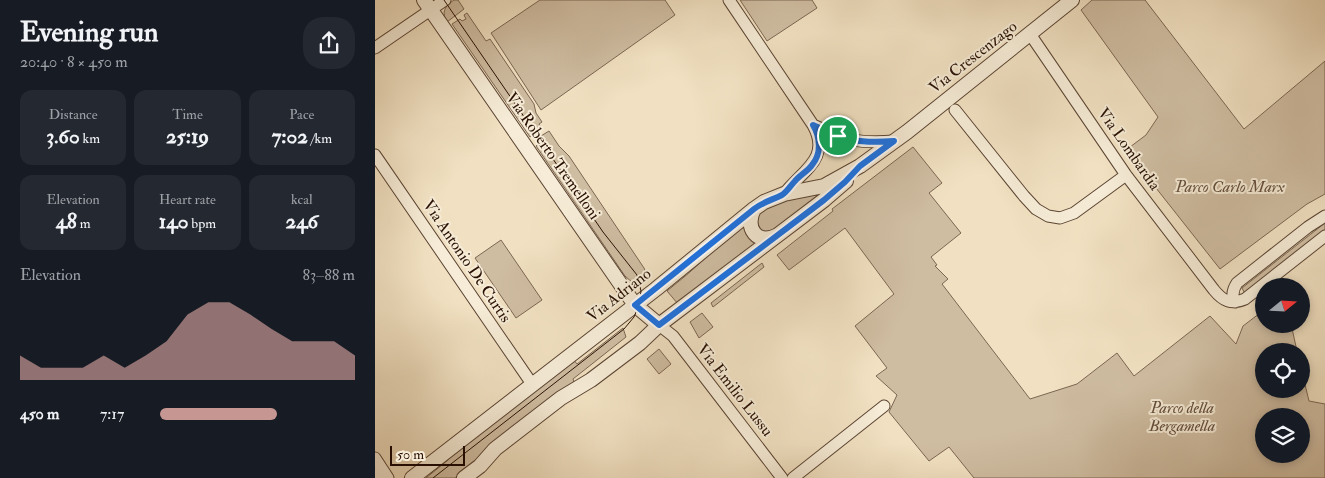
<!DOCTYPE html>
<html lang="en">
<head>
<meta charset="utf-8">
<style>
	body { margin:0; font-family:"IM FELL Double Pica",serif; background:#242831; color:#f1f3f6; height:100vh; display:flex; flex-direction:column; font-size:19px; white-space:nowrap }
	* { box-sizing:border-box; margin:0 }
	p { font-size:16px; color:#9ea1a6 }
	.icon { flex:none; width:28px; height:28px; fill:none; stroke:currentColor; stroke-width:2; stroke-linecap:round; stroke-linejoin:round }
	.map { position:relative; flex:1; overflow:hidden }
	.side { display:flex; flex-direction:column; background:#171b24; width:375px }
	.side>* { flex:none }
	.needle { width:32px; rotate:72deg }
	.buttons { position:absolute; left:880px; top:278px; display:grid; gap:10px }
	.buttons a { display:grid; place-items:center; width:55px; height:55px; border-radius:50%; background:#171b24; box-shadow:0 2px 8px #0003; font-size:25px }
	.scale { position:absolute; left:15px; bottom:12px; width:75px; box-sizing:border-box; padding-left:5px; border:2px solid #291003; border-top:0; font-size:14px; line-height:18px; white-space:nowrap; color:#291003; -webkit-text-stroke:4px #f6ecd7; paint-order:stroke }
	.pin { position:absolute; display:grid; place-items:center; width:42px; height:42px; color:#fff; margin:-21px; border:2px solid #fff; border-radius:50%; box-shadow:0 1px 5px #0007 }
	.round { display:grid; place-items:center; flex:none; width:52px; height:52px; border-radius:20px; background:#242831 }
	.summary { display:flex; align-items:center; justify-content:space-between; height:85px; padding:0 20px }
	h1 { font-size:28px; font-weight:700; line-height:38px }
	.stats { display:grid; grid-template-columns:repeat(3,1fr); gap:8px; height:85px; padding:5px 20px }
	.stats div { display:grid; align-content:center; border-radius:12px; background:#242831; text-align:center }
	.stats b { font-size:21px; font-weight:700 }
	.stats small { font-size:14px; font-weight:400 }
	.stats p { font-size:14px }
	.chart { height:140px; padding:10px 20px }
	.chart p { display:flex; justify-content:space-between }
	.chart svg { width:100%; height:90px; margin-top:5px; fill:#c59692; opacity:.7 }
	ul { padding:0 20px; list-style:none; font-size:16px }
	li { display:grid; grid-template-columns:80px 60px 1fr; align-items:center; height:38px }
	li i { height:12px; border-radius:6px; background:#c59692 }
	main { display:flex; flex:1; min-height:0 }
	.map>svg:first-child { display:block }
	.green { fill:#cfbda2; stroke:#7c6652; fill-rule:evenodd }
	.lines { fill:none; stroke-linecap:round; stroke-linejoin:round }
	.minor-casing { stroke:#5b4433; stroke-width:13 }
	.tertiary-casing { stroke:#5b4433; stroke-width:16 }
	.minor { stroke:#f6ecd7; stroke-width:11 }
	.tertiary { stroke:#f6ecd7; stroke-width:14 }
	.tram { stroke:#291003; stroke-width:1 }
	.route-casing { stroke:#fff; stroke-width:10 }
	.route { stroke:#1a73e8; stroke-width:6 }
	.labels { text-anchor:middle; dominant-baseline:central; stroke-width:4; stroke-linejoin:round; paint-order:stroke }
	.street-label { font-size:16px; fill:#291003; stroke:#f6ecd7 }
	.park-label { font-size:16px; font-style:italic; fill:#634d3b; stroke:#f6ecd7 }
</style>
</head>
<body>
<main>
<section class="side">
<div class="summary"><div><h1>Evening run</h1><p>20:40 · 8 × 450 m</p></div><a class="round"><svg class="icon" aria-label="share" viewBox="0 0 24 24"><path d="M12 15V3M7 8l5-5 5 5M5 13v7h14v-7"/></svg></a></div>
<div class="stats">
<div><p>Distance</p><b>3.60<small> km</small></b></div>
<div><p>Time</p><b>25:19</b></div>
<div><p>Pace</p><b>7:02<small> /km</small></b></div>
</div>
<div class="stats">
<div><p>Elevation</p><b>48<small> m</small></b></div>
<div><p>Heart rate</p><b>140<small> bpm</small></b></div>
<div><p>kcal</p><b>246</b></div>
</div>
<div class="chart"><p><span>Elevation</span>83–88 m</p>
<svg viewBox="0 0 160 44" preserveAspectRatio="none"><path d="M0 44V32L10 38L20 38L30 38L40 32L50 38L60 32L70 25L80 12L90 6L100 6L110 12L120 19L130 25L140 25L150 25L160 32V44z"/></svg>
</div>
<ul>
<li><b>450 m</b>7:17<i style="width:60%"></i></li>
</ul>
</section>
<div class="map">
<svg width="950" height="478" viewBox="0 0 950 478">
	<rect width="100%" height="100%" fill="#f1e1c2"/>
	<filter id="stains"><feTurbulence type="fractalNoise" baseFrequency=".004" numOctaves="4"/><feColorMatrix values="0 0 0 0 .2 0 0 0 0 .09 0 0 0 0 .02 0 0 0 .5 -.17"/></filter>
	<radialGradient id="worn" r=".72"><stop offset=".6" stop-color="#630" stop-opacity="0"/><stop offset="1" stop-color="#630" stop-opacity=".3"/></radialGradient>
	<path class="green" d="M 79,0 L 83,0 L 89,9 L 72,22 C 66,12 70,6 79,0 Z
		M 165,0 L 290,0 L 300,15 L 166,110 L 116,33 Z
		M 365,0 L 437,0 L 442,8 L 392,41 Z
		M 717,0 L 770,0 L 869,129 L 950,61 L 950,194 L 932,204 L 845,269 L 751,150 L 771,135 L 783,117 L 706,10 Z
		M 92,13 L 111,41 L 115,39 L 159,104 L 161,113 L 167,122 L 164,124 L 167,129 L 155,137 L 77,24 L 85,19 L 87,21 L 91,19 L 89,15 Z
		M 174,131 L 184,146 L 194,156 L 269,268 L 271,273 L 258,283 L 250,276 L 161,146 L 164,144 L 161,139 Z
		M 538,147 L 567,183 L 554,193 L 586,233 L 556,257 L 562,265 L 560,266 L 573,279 L 567,284 L 655,399 L 702,384 L 742,353 L 759,376 L 835,316 L 861,344 L 868,326 L 889,310 L 889,324 L 916,324 L 922,351 L 889,351 L 889,389 L 926,389 L 926,368 L 934,401 L 950,404 L 950,478 L 599,478 L 574,447 L 554,461 L 514,412 L 522,395 L 501,376 L 512,368 L 480,326 L 519,294 L 470,228 L 414,270 L 402,255 L 458,211 L 457,209 ZM 889,416 L 926,416 L 926,454 L 889,454 Z
		M 450,193 C 441,200 407,229 400,231 C 386,235 382,227 382,215 L 396,203 Z
		M 950,223 L 950,231 L 870,294 L 867,288 Z
		M 368,224 L 374,237 L 383,245 L 303,304 L 292,291 C 319,270 343,246 368,224 Z
		M 126,240 L 167,300 L 141,318 L 100,258 Z
		M 387,263 L 389,267 L 338,307 L 336,303 Z
		M 327,313 L 338,327 L 324,338 L 315,322 Z
		M 248,328 L 251,337 L 198,379 L 199,382 L 80,478 L 51,478 L 73,460 L 83,449 L 198,359 L 202,364 Z
		M 284,349 L 296,364 L 284,374 L 272,359 Z"/>
	<g class="lines">
		<defs>
			<path id="minor" d="M 354,0 L 438,125 C 457,159 426,171 409,194
				M 655,34 L 751,175 L 839,290 C 848,301 856,305 870,299 L 950,236
				M 0,48 L 70,0
				M 580,110 L 649,196 L 661,209 L 673,216 L 685,218 L 699,213 L 751,175
				M 438,125 C 471,140 483,144 519,141
				M 0,155 L 157,384
				M 860,302 C 856,295 858,289 862,283 L 933,227 L 950,216
				M 284,325 L 298,336 L 407,478
				M 0,458 L 13,478
				M 0,474 L 3,478
				M 418,478 L 509,406"/>
			<path id="tertiary" d="M 49,0 L 260,305 L 284,325
				M 379,209 C 369,228 382,246 403,235
				M 37,478 L 281,289 L 379,209 L 389,202 L 409,194 L 449,186 L 485,166 L 532,132 L 697,0
				M 89,478 L 105,466 L 120,449 L 186,398 L 216,380 L 265,343 L 284,325 L 449,200 L 471,181"/>
		</defs>
		<use href="#minor" class="minor-casing"/>
		<use href="#tertiary" class="tertiary-casing"/>
		<use href="#minor" class="minor"/>
		<use href="#tertiary" class="tertiary"/>
		<path class="tram" d="M 58,478 L 249,329 L 259,317 L 264,305 L 266,291 L 262,275 L 228,232 L 69,0"/>
	</g>
	<g class="lines">
		<defs>
			<path id="route" d="M 438,125 C 470,140 483,144 519,141 L 485,166 L 470,182 L 449,200 L 284,325 L 260,305 L 379,209 C 388,202 397,200 407,195 C 412,192 416,185 420,181 C 425,175 433,171 437,165 C 447,153 445,137 438,125 Z"/>
		</defs>
		<use href="#route" class="route-casing"/>
		<use href="#route" class="route"/>
	</g>
	<g class="labels">
		<g class="street-label">
			<text transform="translate(598 57) rotate(-38)">Via Crescenzago</text>
			<text transform="translate(754 149) rotate(55)">Via Lombardia</text>
			<text transform="translate(178 156) rotate(55)">Via Roberto Tremelloni</text>
			<text transform="translate(92 261) rotate(56)">Via Antonio De Curtis</text>
			<text transform="translate(244 295) rotate(-38)">Via Adriano</text>
			<text transform="translate(360 390) rotate(52)">Via Emilio Lussu</text>
		</g>
		<g class="park-label">
			<text x="855" y="187">Parco Carlo Marx</text>
			<text x="807" y="408">Parco della<tspan x="807" dy="18">Bergamella</tspan></text>
		</g>
	</g>
	<rect width="100%" height="100%" filter="url(#stains)"/>
	<rect width="100%" height="100%" fill="url(#worn)"/>
</svg>
<div class="buttons">
<a><svg class="needle" viewBox="-14 -14 28 28"><path d="M0-13l5 13h-10z" fill="#e53935"/><path d="M0 13l5-13h-10z" fill="#9ea1a6"/></svg></a>
<a><svg class="icon" aria-label="locate" viewBox="0 0 24 24"><circle cx="12" cy="12" r="6"/><path d="M12 2v4M12 18v4M2 12h4M18 12h4"/></svg></a>
<a><svg class="icon" aria-label="layers" viewBox="0 0 24 24"><path d="M12 4l9 5-9 5-9-5zM3 14l9 5 9-5"/></svg></a>
</div>
<div class="scale">50 m</div>
<div class="pin" style="left:463px;top:136px;background:#1e9e55"><svg class="icon" aria-label="arrive" viewBox="0 0 24 24"><path d="M6 21V4h12l-3 4 3 4H6"/></svg></div>
</div>
</main>
</body>
</html>
